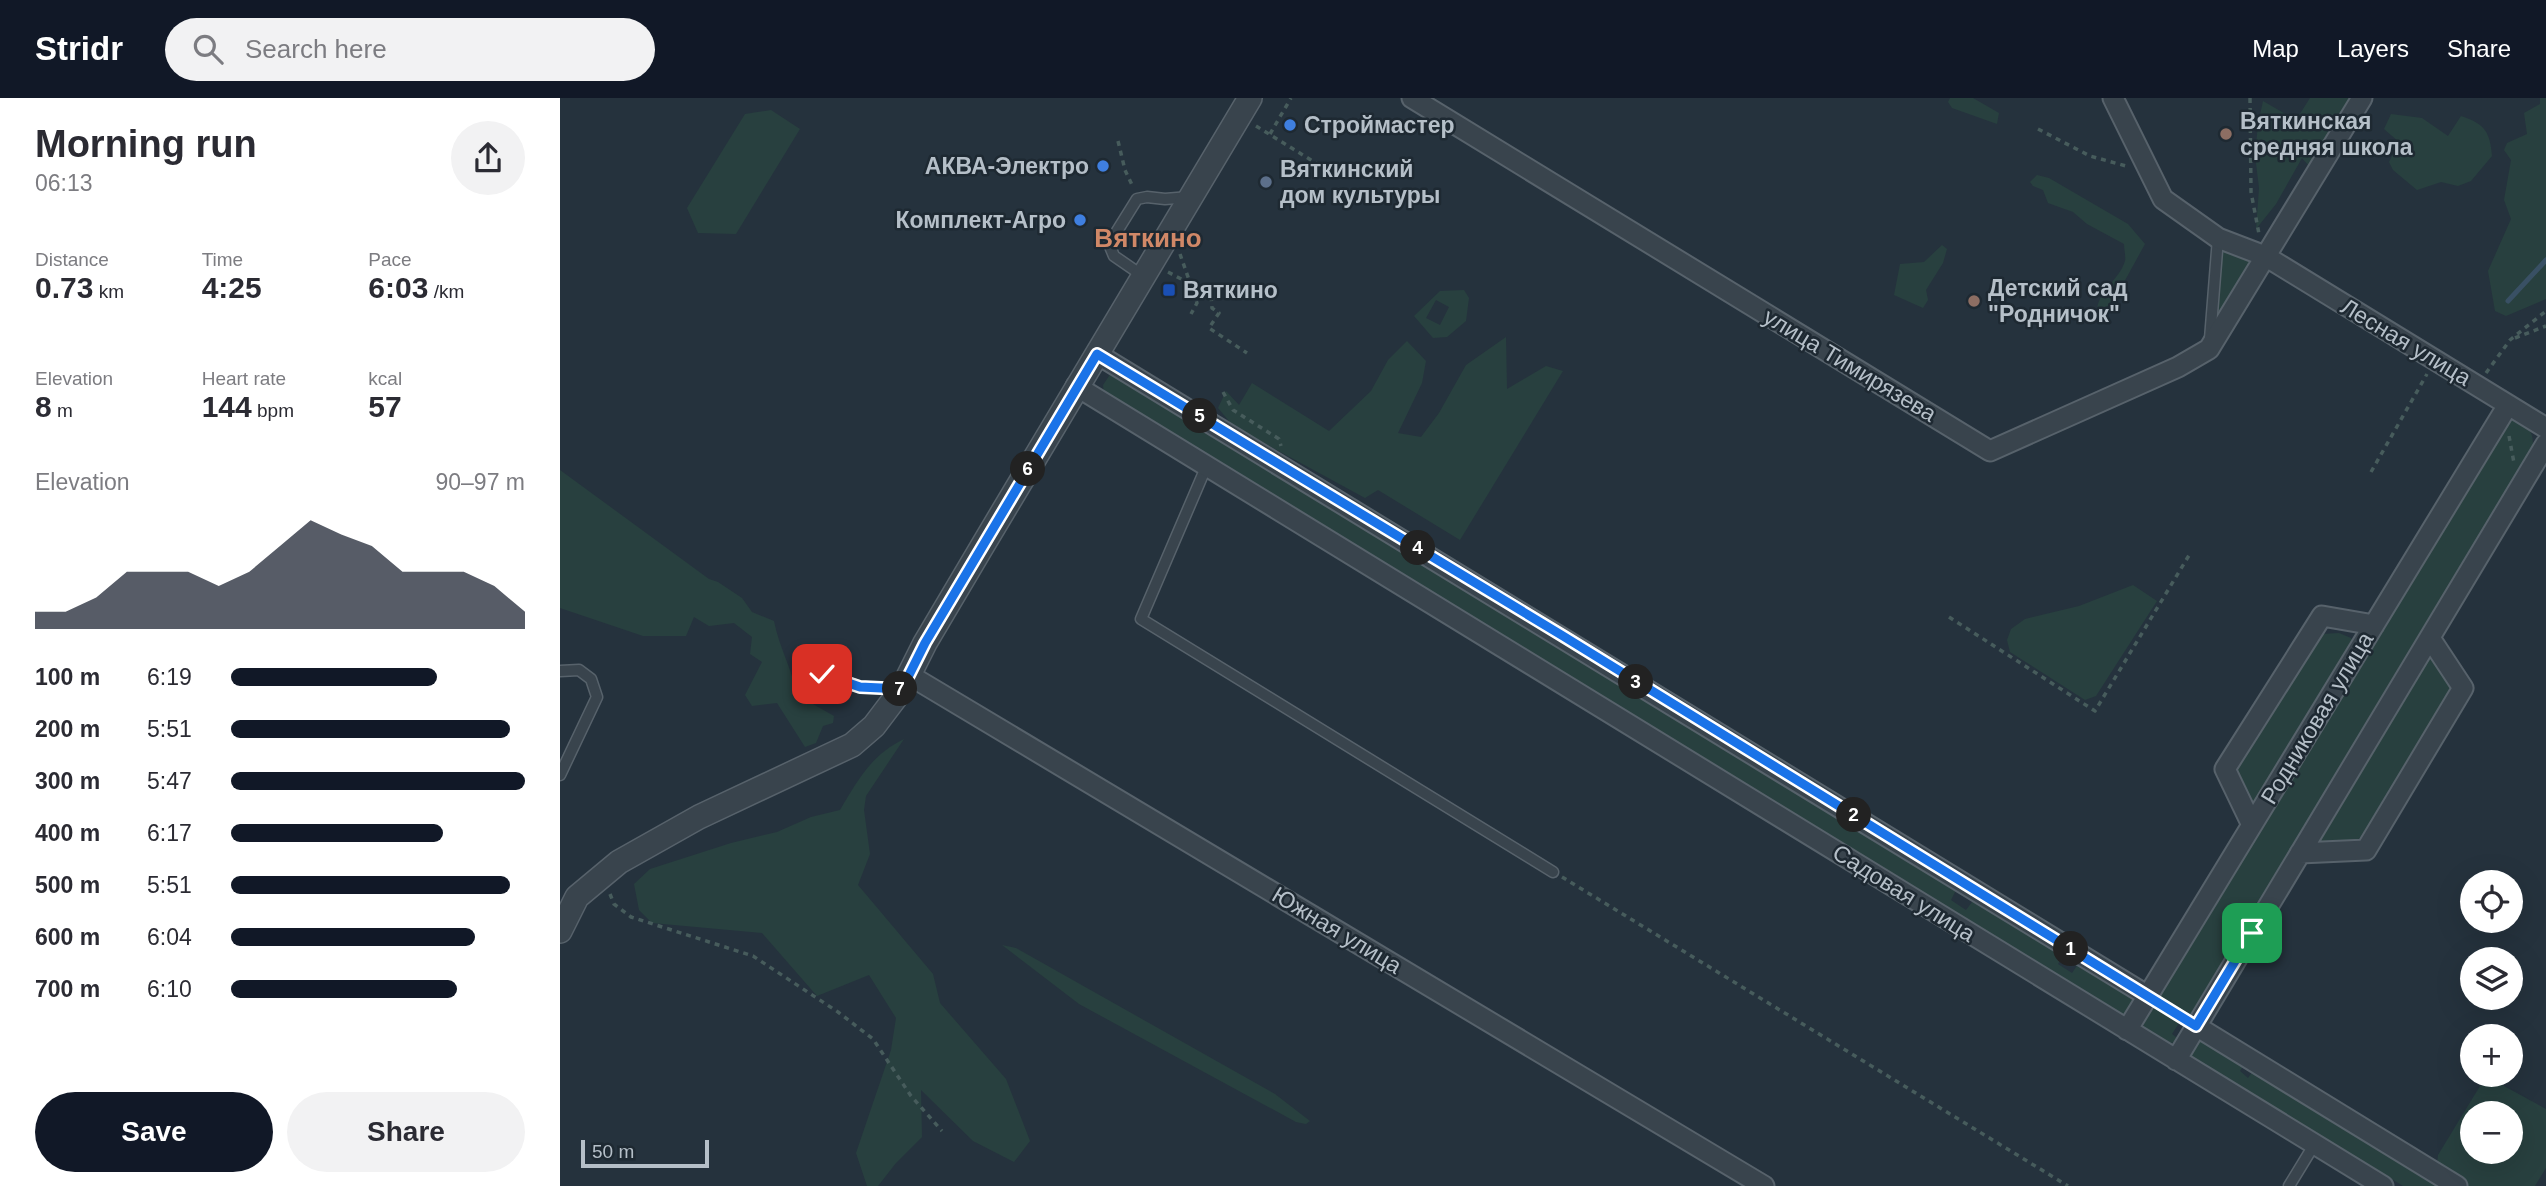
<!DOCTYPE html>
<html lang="en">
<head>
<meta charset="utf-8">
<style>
	body { margin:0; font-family:Helvetica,sans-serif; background:#f2f2f3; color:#2b2b33; height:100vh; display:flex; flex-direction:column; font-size:26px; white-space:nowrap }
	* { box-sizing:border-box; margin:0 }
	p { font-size:23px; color:#7c7c81 }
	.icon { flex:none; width:38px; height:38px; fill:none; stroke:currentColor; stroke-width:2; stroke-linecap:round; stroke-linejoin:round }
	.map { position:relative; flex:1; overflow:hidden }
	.drawer { display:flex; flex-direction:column; background:#fff; width:560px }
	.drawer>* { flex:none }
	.tools { position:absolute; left:1900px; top:772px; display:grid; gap:14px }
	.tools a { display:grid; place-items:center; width:63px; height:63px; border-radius:50%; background:#fff; box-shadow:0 7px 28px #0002; font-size:35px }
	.scale { position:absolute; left:21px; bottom:18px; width:128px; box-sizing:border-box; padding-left:7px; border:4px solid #b5bfc8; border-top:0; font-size:19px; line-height:24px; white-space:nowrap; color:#b5bfc8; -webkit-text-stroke:5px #1e2932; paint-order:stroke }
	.pin { position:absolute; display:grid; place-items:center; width:60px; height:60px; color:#fff; margin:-30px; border-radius:14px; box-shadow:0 4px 10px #0006 }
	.km { position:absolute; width:35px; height:35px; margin:-18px; border-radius:50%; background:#222; color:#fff; font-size:19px; line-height:35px; text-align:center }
	.round { display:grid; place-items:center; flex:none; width:74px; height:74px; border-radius:37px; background:#f2f2f3 }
	.summary { display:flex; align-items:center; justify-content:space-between; height:119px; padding:0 35px }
	h1 { font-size:38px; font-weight:800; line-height:52px }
	.metrics { display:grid; grid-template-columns:repeat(3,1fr); gap:10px; height:119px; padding:7px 35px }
	.metrics div { display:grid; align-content:center }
	.metrics b { font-size:30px; font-weight:800 }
	.metrics small { font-size:19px; font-weight:400 }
	.metrics p { font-size:19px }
	.chart { height:196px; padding:14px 35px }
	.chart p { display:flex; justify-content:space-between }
	.chart svg { width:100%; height:126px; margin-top:7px; fill:#111827; opacity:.7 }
	.button { display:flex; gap:14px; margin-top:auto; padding:14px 35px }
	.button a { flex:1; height:80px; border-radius:42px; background:#111827; color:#fff; font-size:28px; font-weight:800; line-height:80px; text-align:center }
	.button a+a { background:#f2f2f3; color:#2b2b33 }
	ul { padding:0 35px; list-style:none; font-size:23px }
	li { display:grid; grid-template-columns:112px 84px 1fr; align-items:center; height:52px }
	li i { height:18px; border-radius:9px; background:#111827 }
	header { display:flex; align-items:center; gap:42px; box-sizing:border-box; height:98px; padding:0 35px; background:#111827; color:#fff }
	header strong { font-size:33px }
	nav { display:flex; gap:38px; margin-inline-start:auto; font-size:24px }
	.search { width:490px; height:63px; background:#f2f2f3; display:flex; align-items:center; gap:18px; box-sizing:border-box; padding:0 24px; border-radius:38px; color:#7c7c81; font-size:26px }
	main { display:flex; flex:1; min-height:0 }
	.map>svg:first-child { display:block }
	.green { fill:#28403f; fill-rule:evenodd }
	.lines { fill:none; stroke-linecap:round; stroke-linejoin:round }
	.stream { stroke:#395064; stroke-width:5 }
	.service-casing { stroke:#57626b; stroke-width:13 }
	.minor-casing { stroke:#57626b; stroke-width:23 }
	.tertiary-casing { stroke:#57626b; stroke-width:26 }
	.path { stroke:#475c5c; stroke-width:3.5; stroke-dasharray:5 5; stroke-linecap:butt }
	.service { stroke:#39444d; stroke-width:10 }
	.minor { stroke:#39444d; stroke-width:19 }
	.tertiary { stroke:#39444d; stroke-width:23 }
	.route-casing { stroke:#fff; stroke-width:14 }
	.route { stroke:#1a73e8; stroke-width:9 }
	.shop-dot { fill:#3f7fe0; stroke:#1e2932; stroke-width:2.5 }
	.education-dot { fill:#8d6e63; stroke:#1e2932; stroke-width:2.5 }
	.service-dot { fill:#5c6f8a; stroke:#1e2932; stroke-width:2.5 }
	.transit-dot { fill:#1a4fb4; stroke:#1e2932; stroke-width:2.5 }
	.labels { text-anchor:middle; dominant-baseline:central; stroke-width:5; stroke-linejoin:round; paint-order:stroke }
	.poi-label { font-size:23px; font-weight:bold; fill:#b5bfc8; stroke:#1e2932; text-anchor:start }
	.street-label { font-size:23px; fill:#b5bfc8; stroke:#1e2932 }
	.quarter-label { font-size:26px; font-weight:bold; fill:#d18867; stroke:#1e2932 }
</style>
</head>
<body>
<header>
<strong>Stridr</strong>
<div class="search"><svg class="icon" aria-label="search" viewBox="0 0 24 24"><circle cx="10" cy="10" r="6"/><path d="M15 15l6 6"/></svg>Search here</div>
<nav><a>Map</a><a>Layers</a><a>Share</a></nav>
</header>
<main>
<section class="drawer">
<div class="summary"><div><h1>Morning run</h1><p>06:13</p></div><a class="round"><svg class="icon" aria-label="share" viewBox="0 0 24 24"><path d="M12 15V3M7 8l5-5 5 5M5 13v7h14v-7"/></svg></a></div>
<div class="metrics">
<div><p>Distance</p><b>0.73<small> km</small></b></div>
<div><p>Time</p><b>4:25</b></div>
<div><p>Pace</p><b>6:03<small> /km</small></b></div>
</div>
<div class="metrics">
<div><p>Elevation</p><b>8<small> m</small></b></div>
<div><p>Heart rate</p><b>144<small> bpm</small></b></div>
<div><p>kcal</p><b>57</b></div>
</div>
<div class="chart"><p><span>Elevation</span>90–97 m</p>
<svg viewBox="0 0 160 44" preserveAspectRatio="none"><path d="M0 44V38L10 38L20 33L30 24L40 24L50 24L60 29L70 24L80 15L90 6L100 11L110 15L120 24L130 24L140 24L150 29L160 38V44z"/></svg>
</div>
<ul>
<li><b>100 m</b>6:19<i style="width:70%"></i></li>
<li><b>200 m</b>5:51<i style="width:95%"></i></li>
<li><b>300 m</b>5:47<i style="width:100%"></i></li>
<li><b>400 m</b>6:17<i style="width:72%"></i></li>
<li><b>500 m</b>5:51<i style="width:95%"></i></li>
<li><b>600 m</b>6:04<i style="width:83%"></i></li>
<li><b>700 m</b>6:10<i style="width:77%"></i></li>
</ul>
<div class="button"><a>Save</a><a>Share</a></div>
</section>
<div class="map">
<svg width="1986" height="1088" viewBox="0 0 1986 1088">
	<rect width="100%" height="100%" fill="#25323d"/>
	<path class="green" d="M 1390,0 L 1413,0 L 1439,15 L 1437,26 L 1392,10 L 1388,4 Z
		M 1750,0 L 1794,0 L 1757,60 L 1749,68 L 1742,60 L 1716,106 L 1696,131 L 1699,90 L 1695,57 L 1698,26 L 1703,3 L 1736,22 Z
		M 1980,0 L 1986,0 L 1986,201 L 1946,218 L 1935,213 L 1928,173 L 1951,121 L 1944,102 L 1951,62 L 1944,52 L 1947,45 L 1967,36 L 1964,15 L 1980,6 Z
		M 211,12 L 240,31 L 176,136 L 138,135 L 127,110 L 185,16 Z
		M 1831,16 L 1862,20 L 1888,38 L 1901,18 C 1925,26 1930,34 1932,58 L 1911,83 L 1898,88 L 1881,84 L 1857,92 L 1833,72 L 1829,64 L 1839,44 L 1824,31 Z
		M 1477,77 L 1489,80 L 1568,126 L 1585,146 L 1557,197 L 1541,216 L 1537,215 C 1536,194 1559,183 1565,163 C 1566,159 1564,151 1564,146 L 1527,126 L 1513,114 L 1488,105 L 1483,92 L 1473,88 L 1470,84 Z
		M 1382,147 L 1387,151 L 1383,165 L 1366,192 L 1368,202 L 1363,210 L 1334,197 L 1340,166 L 1364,164 Z
		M 1665,150 L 1695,163 L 1657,229 L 1661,155 Z
		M 904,192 L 909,200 L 906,223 L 887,239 L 873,240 L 854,218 L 880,193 ZM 876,202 L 889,209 L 880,227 L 866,220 Z
		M 946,239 L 947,291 L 986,268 L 1003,273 L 900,442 L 818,392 L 805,400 L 673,328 L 658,310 L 666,293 L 679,307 L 692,285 L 769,333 L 811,293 L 828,262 L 847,243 L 866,263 L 862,285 L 838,335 L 861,339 L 879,315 L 906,267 Z
		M 551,275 L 1281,715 L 1282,723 L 1313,742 L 1321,741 L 1398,788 L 1391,802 L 1406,812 L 1415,800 L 1505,854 L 1498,866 L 1512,875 L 1520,863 L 1571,894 L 1575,906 L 1569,917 L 1560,918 L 544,296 L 543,287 Z
		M 1955,321 C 1975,332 1974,339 1972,360 L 1691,824 L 1684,826 L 1671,818 L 1666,826 L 1679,835 L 1679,845 L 1634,921 L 1597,897 L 1941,327 Z
		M 0,372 L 149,481 L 158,484 L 182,500 L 192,514 L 214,523 C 219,549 232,571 237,597 L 274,618 L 273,625 L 263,628 L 256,645 L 245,649 L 217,605 L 192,608 L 185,597 L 202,564 L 190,556 L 192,539 L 174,525 L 149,528 L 134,519 L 126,538 L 83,538 L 0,510 Z
		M 1573,487 L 1597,503 L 1536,598 L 1525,602 L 1450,554 L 1447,542 L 1451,531 L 1465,521 L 1519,508 Z
		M 1779,535 L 1791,540 L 1796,548 L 1695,707 L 1686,705 L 1675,670 L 1762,536 Z
		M 1870,558 L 1891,582 L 1892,594 L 1806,735 L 1796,743 L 1758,746 L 1754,739 L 1864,559 Z
		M 344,641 L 306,698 L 304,712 L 310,756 L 298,787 L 373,876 L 380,905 L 446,981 L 470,1043 L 454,1064 L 413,1043 L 361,992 L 362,1039 L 336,1065 L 318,1088 L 307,1088 L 296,1055 L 331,952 L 336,920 L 309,877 L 257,898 L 202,835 L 92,825 L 79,812 L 74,786 L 90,771 L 171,745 L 217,734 L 251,719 L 280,712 C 298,682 311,657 344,641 Z
		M 442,847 L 456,850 L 715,996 L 750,1023 L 746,1026 L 736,1024 L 519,906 Z
		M 1593,904 L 1621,922 L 1612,936 L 1620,942 L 1611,945 L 1584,931 L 1583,921 Z
		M 1637,940 L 1686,964 L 1680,973 L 1688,980 L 1695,970 L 1888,1088 L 1843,1088 L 1631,958 L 1631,948 Z
		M 1933,982 L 1986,1011 L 1986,1070 L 1975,1088 L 1906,1088 L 1877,1069 L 1878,1057 L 1920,988 ZM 1913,1015 L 1951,1015 L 1951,1054 L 1913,1054 Z"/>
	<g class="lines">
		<path class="stream" d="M 1948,203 L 1986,162"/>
		<defs>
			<path id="service" d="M 583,178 L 554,158 L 549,146 L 577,101 L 587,99 L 605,101 L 629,99
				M 1650,241 L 1658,140
				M 647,367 L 581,521 L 993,774
				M 0,573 L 19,572 L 31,581 L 37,599 L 0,677
				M 262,576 L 300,589 L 341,591
				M 1729,1088 L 1754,1047"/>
			<path id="minor" d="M 852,0 L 1430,353 L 1618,269 L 1649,251 L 1802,0
				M 1553,0 L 1603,101 L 1658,140 L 1705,158 L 1986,330
				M 537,256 L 1588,898
				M 516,288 L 1823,1088
				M 349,577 L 1204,1088
				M 1692,727 L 1665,671 L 1762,518 L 1814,527
				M 1740,755 L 1806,752 L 1903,590 L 1870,540
				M 1636,928 L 1897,1088
				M 1567,932 L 1948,307
				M 1616,962 L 1986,346"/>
			<path id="tertiary" d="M 0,833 L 17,799 L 59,764 L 139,719 L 292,647 L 314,628 L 342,591 L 365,545 L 423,447 L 690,0"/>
		</defs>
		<use href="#service" class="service-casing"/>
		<use href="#minor" class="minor-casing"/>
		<use href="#tertiary" class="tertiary-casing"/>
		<path class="path" d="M 1690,0 L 1691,94 L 1699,136
			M 696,28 L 764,70
			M 1478,31 L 1530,58 L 1566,68
			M 710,36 L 731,0
			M 558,43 L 565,72 L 573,89
			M 620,156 L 637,205 L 631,216
			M 608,174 L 651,197 L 652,210 L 659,215 L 649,230 L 687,255
			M 1955,240 L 1986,228
			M 1926,275 L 1950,242 L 1986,213
			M 663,294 L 673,312 L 719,341 L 721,348
			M 1949,338 L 1954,365
			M 1811,374 L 1867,276
			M 1389,519 L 1535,613 L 1631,454
			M 1002,779 L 1508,1088
			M 50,796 L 54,806 L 71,819 L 193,858 L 278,914 L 313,941 L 351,998 L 382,1033
			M 1602,907 L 1623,919"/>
		<use href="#service" class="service"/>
		<use href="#minor" class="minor"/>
		<use href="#tertiary" class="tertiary"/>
	</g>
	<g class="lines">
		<defs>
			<path id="route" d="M 262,576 L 300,589 L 342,591 L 365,545 L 537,256 L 1003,538 L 1636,928 L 1692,835"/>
		</defs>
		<use href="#route" class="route-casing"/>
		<use href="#route" class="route"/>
	</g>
	<g class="shop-dot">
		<circle cx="730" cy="27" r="7"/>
		<circle cx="543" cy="68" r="7"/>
		<circle cx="520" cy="122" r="7"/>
	</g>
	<g class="education-dot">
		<circle cx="1666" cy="36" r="7"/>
		<circle cx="1414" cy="203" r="7"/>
	</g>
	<circle class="service-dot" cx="706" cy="84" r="7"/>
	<rect class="transit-dot" x="602" y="185" width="14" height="14" rx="3.5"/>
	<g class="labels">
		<g class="poi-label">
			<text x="1680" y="23">Вяткинская<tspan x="1680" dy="26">средняя школа</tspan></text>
			<text x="744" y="27">Строймастер</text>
			<text x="529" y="68" text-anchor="end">АКВА-Электро</text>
			<text x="720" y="71">Вяткинский<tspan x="720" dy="26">дом культуры</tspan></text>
			<text x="506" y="122" text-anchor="end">Комплект-Агро</text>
			<text x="1428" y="190">Детский сад<tspan x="1428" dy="26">"Родничок"</tspan></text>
			<text x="623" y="192">Вяткино</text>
		</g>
		<g class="street-label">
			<text transform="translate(1846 244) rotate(31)">Лесная улица</text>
			<text transform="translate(1290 267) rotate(31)">улица Тимирязева</text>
			<text transform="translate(1757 620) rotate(-59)">Родниковая улица</text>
			<text transform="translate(1344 795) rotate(32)">Садовая улица</text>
			<text transform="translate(777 832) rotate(31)">Южная улица</text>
		</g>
		<g class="quarter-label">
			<text x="588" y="140">Вяткино</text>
		</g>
	</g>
</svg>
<div class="tools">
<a><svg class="icon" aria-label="locate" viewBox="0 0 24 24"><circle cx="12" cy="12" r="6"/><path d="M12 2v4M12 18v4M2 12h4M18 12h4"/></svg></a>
<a><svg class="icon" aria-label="layers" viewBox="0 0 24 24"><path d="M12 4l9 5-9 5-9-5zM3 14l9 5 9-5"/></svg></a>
<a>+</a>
<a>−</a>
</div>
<div class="scale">50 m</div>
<div class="pin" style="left:1692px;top:835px;background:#1e9e55"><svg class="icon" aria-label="arrive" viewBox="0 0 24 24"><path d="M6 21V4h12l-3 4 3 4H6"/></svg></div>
<div class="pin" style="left:262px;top:576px;background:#d93025"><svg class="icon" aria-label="check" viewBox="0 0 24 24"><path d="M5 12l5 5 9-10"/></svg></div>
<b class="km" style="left:1511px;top:851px">1</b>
<b class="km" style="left:1294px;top:717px">2</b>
<b class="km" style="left:1076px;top:584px">3</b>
<b class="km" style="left:858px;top:450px">4</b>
<b class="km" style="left:640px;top:318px">5</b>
<b class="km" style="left:468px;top:371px">6</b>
<b class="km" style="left:340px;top:591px">7</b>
</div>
</main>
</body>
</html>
